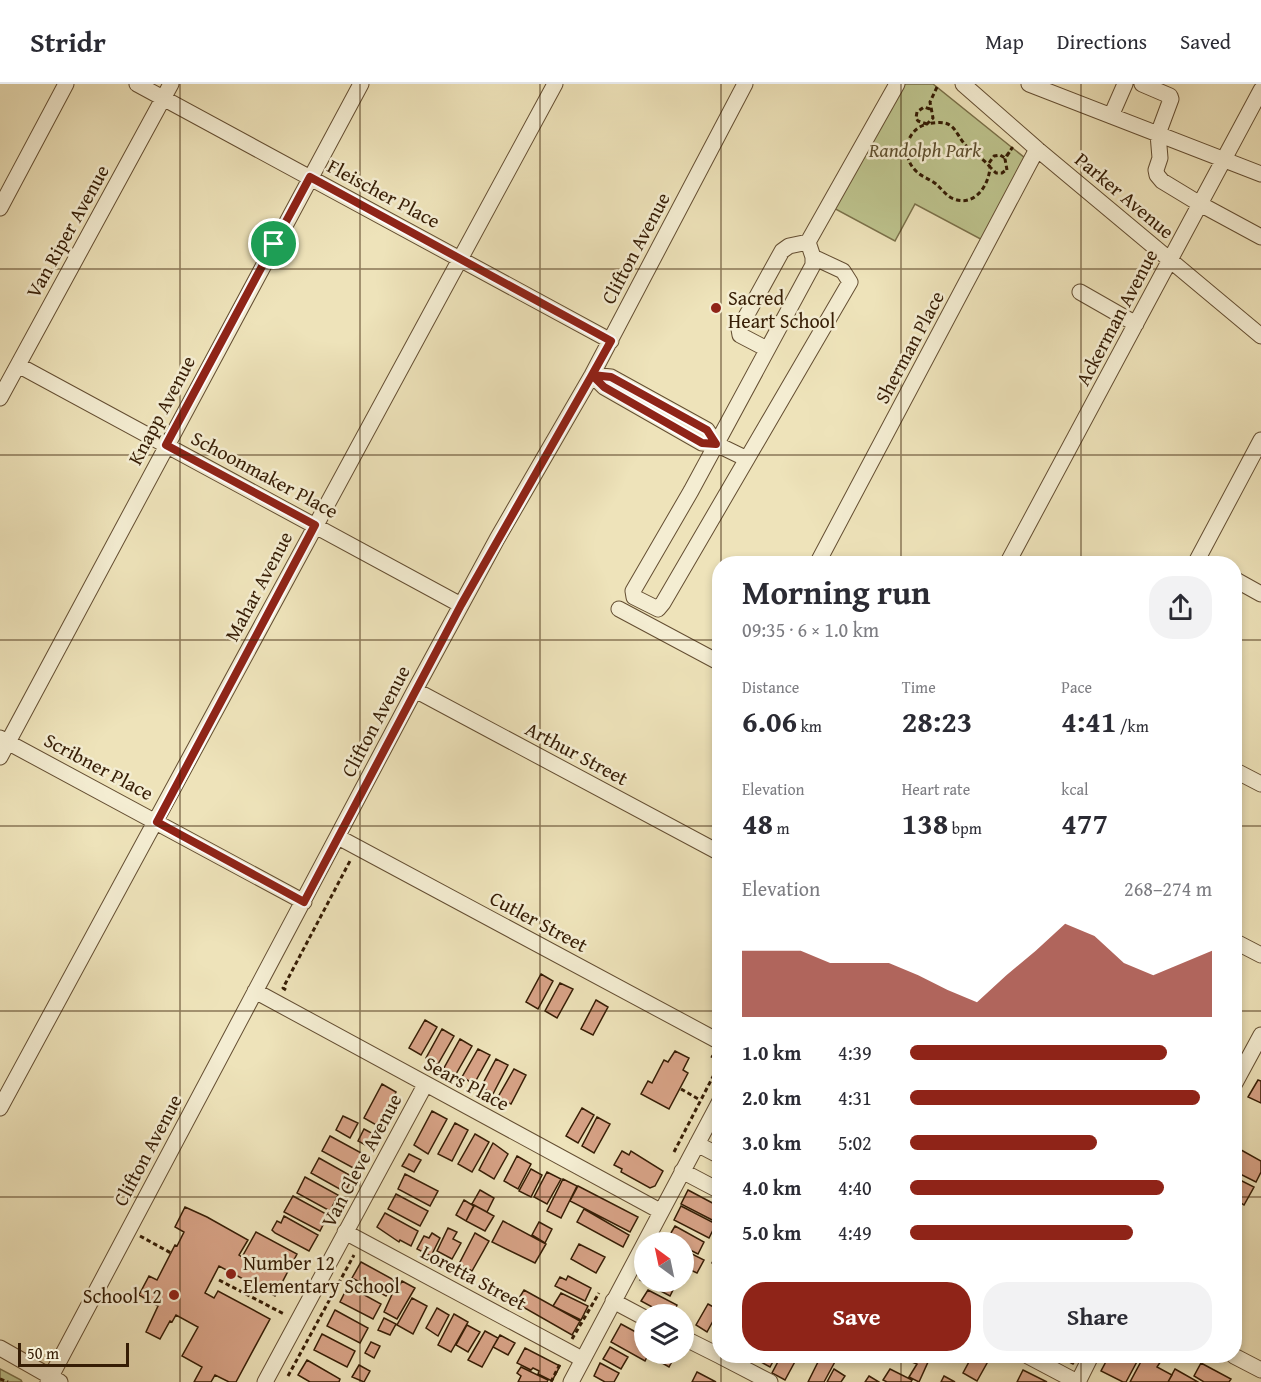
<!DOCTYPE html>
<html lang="en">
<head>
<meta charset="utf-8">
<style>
	body { margin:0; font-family:"Gentium Book Plus",serif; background:#f2f2f3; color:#2b2b33; height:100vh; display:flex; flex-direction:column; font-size:22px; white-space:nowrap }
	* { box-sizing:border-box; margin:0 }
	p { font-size:20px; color:#7c7c81 }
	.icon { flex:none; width:33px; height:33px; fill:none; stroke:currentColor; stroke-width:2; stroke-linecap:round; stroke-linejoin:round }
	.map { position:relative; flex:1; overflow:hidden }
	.details { position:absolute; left:712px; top:472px; width:530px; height:807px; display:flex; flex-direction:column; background:#fff; border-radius:24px; box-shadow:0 3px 9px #0003 }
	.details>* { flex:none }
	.needle { width:39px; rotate:327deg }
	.tools { position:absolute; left:634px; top:1148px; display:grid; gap:12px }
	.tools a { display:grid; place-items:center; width:60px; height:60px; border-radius:50%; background:#fff; box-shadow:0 3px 9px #0003; font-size:30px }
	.scale { position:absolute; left:18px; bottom:15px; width:111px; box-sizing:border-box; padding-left:6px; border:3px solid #361d05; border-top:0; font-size:16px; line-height:21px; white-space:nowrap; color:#361d05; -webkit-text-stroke:4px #f4edd2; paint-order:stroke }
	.pin { position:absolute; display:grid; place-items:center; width:51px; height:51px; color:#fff; margin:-26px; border:3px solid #fff; border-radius:50%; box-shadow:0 2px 6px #0007 }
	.round { display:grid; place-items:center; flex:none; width:63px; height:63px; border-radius:24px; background:#f2f2f3 }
	.summary { display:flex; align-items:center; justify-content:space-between; height:102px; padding:0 30px }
	h1 { font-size:33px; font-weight:700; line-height:45px }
	.figures { display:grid; grid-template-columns:repeat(3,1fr); gap:9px; height:102px; padding:6px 30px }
	.figures div { display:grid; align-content:center }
	.figures b { font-size:30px; font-weight:700 }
	.figures small { font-size:16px; font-weight:400 }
	.figures p { font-size:16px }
	.chart { height:168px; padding:12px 30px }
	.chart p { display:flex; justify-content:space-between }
	.chart svg { width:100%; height:108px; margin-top:6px; fill:#8f2418; opacity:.7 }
	.primary-button { display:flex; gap:12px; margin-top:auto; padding:12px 30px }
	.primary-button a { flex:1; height:69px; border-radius:24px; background:#8f2418; color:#fff; font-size:24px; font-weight:700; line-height:69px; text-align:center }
	.primary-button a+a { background:#f2f2f3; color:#2b2b33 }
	ul { padding:0 30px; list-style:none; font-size:20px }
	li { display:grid; grid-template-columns:96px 72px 1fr; align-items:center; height:45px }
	li i { height:15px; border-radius:8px; background:#8f2418 }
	header { display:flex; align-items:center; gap:36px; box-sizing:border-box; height:84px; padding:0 30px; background:#fff; border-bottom:2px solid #e1e1e2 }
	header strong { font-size:28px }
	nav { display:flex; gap:33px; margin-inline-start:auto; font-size:21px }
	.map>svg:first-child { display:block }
	.green { fill:#bdc38d; stroke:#7a7049; stroke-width:1.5 }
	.building { fill:#d8a387; stroke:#361d05; stroke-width:1.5 }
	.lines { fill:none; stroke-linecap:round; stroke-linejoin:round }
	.minor-casing { stroke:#644e32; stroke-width:17 }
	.path { stroke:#361d05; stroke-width:3; stroke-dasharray:4.5 3; stroke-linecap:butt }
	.minor { stroke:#f4edd2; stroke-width:15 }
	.route-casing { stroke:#fff; stroke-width:12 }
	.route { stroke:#8f2418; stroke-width:8 }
	.grid { fill:none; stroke:#361d05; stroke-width:1.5; stroke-opacity:0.55 }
	.poi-dot { fill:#8f2418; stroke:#f4edd2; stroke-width:2 }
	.labels { text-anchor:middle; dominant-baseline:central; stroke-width:5; stroke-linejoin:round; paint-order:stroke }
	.park-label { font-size:20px; font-style:italic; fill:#5e4f2e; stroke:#f4edd2 }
	.street-label { font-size:20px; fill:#361d05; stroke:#f4edd2 }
	.poi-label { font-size:20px; fill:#361d05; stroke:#f4edd2; text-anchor:start }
</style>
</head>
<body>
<header>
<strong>Stridr</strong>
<nav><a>Map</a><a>Directions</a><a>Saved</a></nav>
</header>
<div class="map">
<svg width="1261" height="1298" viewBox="0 0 1261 1298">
	<rect width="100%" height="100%" fill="#eee3ba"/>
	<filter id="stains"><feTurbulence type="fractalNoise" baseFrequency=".00333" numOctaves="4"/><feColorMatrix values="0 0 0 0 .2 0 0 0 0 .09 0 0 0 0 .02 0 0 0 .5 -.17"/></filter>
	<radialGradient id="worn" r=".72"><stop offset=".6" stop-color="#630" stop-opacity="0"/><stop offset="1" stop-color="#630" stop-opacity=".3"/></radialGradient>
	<path class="green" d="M 897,0 L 933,0 L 1030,78 L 988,159 L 915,120 L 895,157 L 828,121 Z
		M 0,1285 L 21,1296 L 22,1298 L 0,1298 Z"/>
	<path class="building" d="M 541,890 L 553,897 L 538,925 L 526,918 Z
		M 560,899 L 573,905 L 557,934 L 545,927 Z
		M 596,916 L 608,923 L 593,951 L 581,945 Z
		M 425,936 L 437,943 L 421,971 L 409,964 Z
		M 442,945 L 454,952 L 438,980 L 426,974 Z
		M 460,955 L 472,962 L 456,990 L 444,984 Z
		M 478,965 L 490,971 L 474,1000 L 462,993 Z
		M 675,967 L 689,974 L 683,986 L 688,989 L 669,1025 L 641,1010 L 648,997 L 652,999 L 664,976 L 668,978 Z
		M 496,975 L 508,981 L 493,1010 L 481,1003 Z
		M 514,985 L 526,991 L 511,1020 L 498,1013 Z
		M 1258,996 L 1261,997 L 1261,1019 L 1248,1013 Z
		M 382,1000 L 396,1008 L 378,1042 L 364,1034 Z
		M 582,1024 L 594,1031 L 578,1059 L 566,1052 Z
		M 432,1027 L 447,1035 L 428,1070 L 414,1061 Z
		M 343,1032 L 358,1039 L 350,1054 L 336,1046 Z
		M 597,1033 L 610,1040 L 594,1069 L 582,1062 Z
		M 455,1039 L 468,1046 L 452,1077 L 438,1070 Z
		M 364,1045 L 377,1052 L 371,1064 L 358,1057 Z
		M 475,1050 L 489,1058 L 472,1088 L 458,1080 Z
		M 330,1052 L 365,1071 L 357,1086 L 322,1067 Z
		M 493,1059 L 508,1070 L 494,1095 L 479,1086 Z
		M 1234,1062 L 1261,1077 L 1261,1088 L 1256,1098 L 1234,1087 Z
		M 622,1067 L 629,1071 L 631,1067 L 663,1087 L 655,1102 L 650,1104 L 621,1088 L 622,1085 L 614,1081 Z
		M 409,1070 L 421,1076 L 414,1088 L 402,1082 Z
		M 517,1072 L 531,1080 L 518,1105 L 504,1097 Z
		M 319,1074 L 353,1093 L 345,1108 L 311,1089 Z
		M 531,1085 L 542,1091 L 531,1113 L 519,1107 Z
		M 547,1088 L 561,1095 L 547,1120 L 534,1113 Z
		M 405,1090 L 438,1107 L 430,1122 L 398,1105 Z
		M 305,1093 L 338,1111 L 330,1127 L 297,1109 Z
		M 1234,1093 L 1254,1103 L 1244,1121 L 1234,1115 Z
		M 563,1095 L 577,1102 L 561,1134 L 547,1127 Z
		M 578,1102 L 638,1133 L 630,1148 L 570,1117 Z
		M 480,1106 L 494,1114 L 487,1128 L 472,1120 Z
		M 688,1106 L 720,1123 L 720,1131 L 716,1138 L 681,1120 Z
		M 396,1110 L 428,1127 L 420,1142 L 388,1125 Z
		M 293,1112 L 328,1131 L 320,1147 L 284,1128 Z
		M 464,1116 L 474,1122 L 466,1137 L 456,1131 Z
		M 474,1121 L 494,1132 L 485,1147 L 466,1137 Z
		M 681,1122 L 716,1140 L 709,1154 L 674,1136 Z
		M 185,1123 L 207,1133 L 248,1156 L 239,1171 L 242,1173 L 256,1148 L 297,1170 L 275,1212 L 219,1182 L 205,1209 L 214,1214 L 218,1207 L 270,1235 L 236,1298 L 229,1298 L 215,1291 L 211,1298 L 194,1298 L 202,1283 L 182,1272 L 198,1243 L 176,1231 L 172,1238 L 170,1237 L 160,1255 L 146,1248 L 158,1222 L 139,1211 L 149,1192 L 157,1196 L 175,1161 L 177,1162 L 184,1148 L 175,1143 Z
		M 584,1125 L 629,1151 L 623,1163 L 577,1138 Z
		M 385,1129 L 418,1147 L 411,1162 L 400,1156 L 399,1158 L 377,1143 Z
		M 284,1132 L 318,1151 L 309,1167 L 275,1149 L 272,1146 L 277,1137 L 281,1139 Z
		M 503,1137 L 546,1160 L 535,1179 L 492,1158 Z
		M 539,1138 L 552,1145 L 545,1159 L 532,1151 Z
		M 675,1142 L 704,1158 L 698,1170 L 684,1163 L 684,1158 L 676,1158 L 668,1154 Z
		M 448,1144 L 457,1148 L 453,1155 L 461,1159 L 452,1175 L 437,1167 Z
		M 432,1149 L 440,1154 L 431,1172 L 417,1165 L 424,1152 L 429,1154 Z
		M 475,1149 L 489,1157 L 472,1187 L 459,1180 Z
		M 579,1160 L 605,1173 L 596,1189 L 571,1175 Z
		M 719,1165 L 720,1165 L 720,1183 L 712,1179 Z
		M 684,1166 L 704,1176 L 697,1189 L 684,1183 Z
		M 361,1178 L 394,1196 L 386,1212 L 352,1194 Z
		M 645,1187 L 645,1197 L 671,1197 L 676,1200 L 670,1212 L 640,1196 Z
		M 568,1192 L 591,1204 L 585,1217 L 555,1202 L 560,1193 L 566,1196 Z
		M 402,1197 L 415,1204 L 397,1235 L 384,1228 L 394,1206 L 396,1208 Z
		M 348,1202 L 381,1220 L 373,1235 L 340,1218 Z
		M 524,1206 L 580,1237 L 572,1251 L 516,1219 Z
		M 648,1206 L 677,1221 L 673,1230 L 665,1230 L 641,1217 Z
		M 561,1209 L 588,1222 L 581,1236 L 553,1222 Z
		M 412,1214 L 427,1222 L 413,1250 L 397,1241 Z
		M 708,1220 L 719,1226 L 707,1248 L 696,1241 Z
		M 437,1224 L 449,1231 L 438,1252 L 426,1244 Z
		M 335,1226 L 368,1244 L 360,1259 L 327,1242 Z
		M 454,1230 L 468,1238 L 451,1268 L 438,1261 Z
		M 384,1234 L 396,1240 L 390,1251 L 378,1246 Z
		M 621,1240 L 645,1253 L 645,1269 L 649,1269 L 645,1277 L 611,1258 Z
		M 467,1241 L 480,1248 L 468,1268 L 456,1261 Z
		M 485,1247 L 498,1254 L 482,1283 L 468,1276 Z
		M 322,1250 L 355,1267 L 347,1283 L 314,1266 Z
		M 500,1251 L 515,1259 L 508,1271 L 493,1263 Z
		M 371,1258 L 380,1262 L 374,1274 L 365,1269 Z
		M 610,1263 L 628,1273 L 621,1285 L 603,1275 Z
		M 525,1264 L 560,1282 L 552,1297 L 538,1290 L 539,1287 L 533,1284 L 531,1286 L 517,1279 Z
		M 659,1269 L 674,1269 L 676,1270 L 669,1283 L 655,1275 Z
		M 762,1272 L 776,1272 L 770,1283 L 759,1277 Z
		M 781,1272 L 798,1272 L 785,1296 L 772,1289 Z
		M 821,1272 L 832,1272 L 837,1274 L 824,1298 L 808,1298 Z
		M 915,1272 L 928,1278 L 919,1298 L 909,1293 L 917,1280 L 912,1278 Z
		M 975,1272 L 991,1272 L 977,1297 L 963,1289 L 970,1276 L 973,1277 Z
		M 1058,1272 L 1078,1272 L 1073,1280 Z
		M 1109,1272 L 1140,1272 L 1126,1298 L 1123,1298 L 1101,1287 Z
		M 1144,1272 L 1152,1272 L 1161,1277 L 1157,1283 L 1172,1291 L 1168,1298 L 1130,1298 Z
		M 307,1276 L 340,1295 L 339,1298 L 310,1298 L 298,1291 Z
		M 600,1279 L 619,1289 L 614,1298 L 605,1298 L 594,1292 Z
		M 1201,1279 L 1231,1295 L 1229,1298 L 1204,1298 L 1194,1292 Z
		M 359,1281 L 370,1287 L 364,1298 L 352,1293 Z
		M 521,1283 L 548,1296 L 547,1298 L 518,1298 L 521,1292 L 517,1289 Z
		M 834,1285 L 845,1292 L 841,1298 L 827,1298 Z
		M 890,1285 L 912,1296 L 911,1298 L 887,1298 L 883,1296 Z
		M 1175,1285 L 1198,1298 L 1168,1298 Z
		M 1023,1286 L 1047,1298 L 1017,1298 Z
		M 697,1288 L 716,1298 L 692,1298 Z
		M 869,1292 L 879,1298 L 865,1298 Z
		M 944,1292 L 955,1298 L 941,1298 Z"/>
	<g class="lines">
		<defs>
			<path id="minor" d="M 137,0 L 611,257
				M 963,0 L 1037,65 L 1261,252
				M 1029,0 L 1261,90
				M 1142,0 L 1170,12 L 1171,15 L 1158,50 L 1160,74 L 1156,86 L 1157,91 L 1162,97 L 1200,120 L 1261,153
				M 1111,32 L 1125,0
				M 0,124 L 66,0
				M 813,173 L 843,187 L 850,198 L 663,519 L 658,525 L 634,513 L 633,507 L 691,407 L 813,181 L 813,173 L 808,158 L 897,0
				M 1080,208 L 1136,240
				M 769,261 L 763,263 L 740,251 L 739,245 L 782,167 L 789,162 L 808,158
				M 18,281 L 461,521
				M 592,291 L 604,303 L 702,359 L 716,360 L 747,375
				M 592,291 L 611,293 L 707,346 L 716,360
				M 0,314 L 171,0
				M 817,480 L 1037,65
				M 1007,480 L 1261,6
				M 1195,480 L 1261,356
				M 1234,495 L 1261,510
				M 619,525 L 720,579
				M 415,606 L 720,769
				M 0,654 L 304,818
				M 0,673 L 361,0
				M 1234,686 L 1261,700
				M 338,753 L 720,958
				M 1234,857 L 1261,871
				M 255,907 L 660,1127
				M 1234,1001 L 1261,951
				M 0,1024 L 555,0
				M 697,1060 L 720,1072
				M 682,1087 L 720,1107
				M 345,1148 L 582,1275
				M 613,1217 L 645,1234
				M 684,1254 L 720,1272
				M 0,1264 L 60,1298
				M 720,1272 L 770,1298
				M 1028,1272 L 1077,1298
				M 1234,1272 L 1261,1286
				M 48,1298 L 415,606 L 497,455 L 592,291 L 745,0
				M 265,1298 L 425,1001
				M 571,1298 L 720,1017
				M 1078,1298 L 1091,1272"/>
		</defs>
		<use href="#minor" class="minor-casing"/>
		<path class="path" d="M 937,3 L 930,18 L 933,34 L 927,40 C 957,34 952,47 968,64 C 975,71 984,75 990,83 L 989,79 L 994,72 L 1000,71 L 1005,74 L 1012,64 L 1005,75 L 1007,86
			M 930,25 L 924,23 L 917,28 L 916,34 L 918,37 L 927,40 C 905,46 900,73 917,88 C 922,93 930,95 936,100 C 942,105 947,113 954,115 C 975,123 989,101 990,83 L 996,89 L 1002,89 L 1006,86
			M 286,906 L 283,904 L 350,777 L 351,778
			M 711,972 L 720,976
			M 681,1005 L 700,1016
			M 674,1068 L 720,979
			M 140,1152 L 171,1169
			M 219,1196 L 284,1230
			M 572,1255 L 599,1209
			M 288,1292 L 354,1171
			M 0,1295 L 8,1298
			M 551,1298 L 560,1280"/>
		<use href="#minor" class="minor"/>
	</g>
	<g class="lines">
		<defs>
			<path id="route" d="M 274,160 L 166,361 L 315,441 L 157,738 L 304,818 L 461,521 L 592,291 L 604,303 L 702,359 L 716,360 L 707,346 L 611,293 L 592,291 L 611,257 L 310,93 L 274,160"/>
		</defs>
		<use href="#route" class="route-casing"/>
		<use href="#route" class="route"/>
	</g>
	<path class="grid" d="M 180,0 L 180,1298M 360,0 L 360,1298M 540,0 L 540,1298M 721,0 L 721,480M 901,0 L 901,480M 1081,0 L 1081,480M 0,185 L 1261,185M 0,371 L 1261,371M 0,556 L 720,556M 1234,556 L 1261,556M 0,742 L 720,742M 1234,742 L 1261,742M 0,927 L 720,927M 1234,927 L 1261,927M 0,1113 L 720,1113M 1234,1113 L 1261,1113M 721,1272 L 721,1298M 901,1272 L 901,1298M 1081,1272 L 1081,1298"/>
	<g class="poi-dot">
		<circle cx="716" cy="224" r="6"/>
		<circle cx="231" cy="1190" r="6"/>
		<circle cx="174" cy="1211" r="6"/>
	</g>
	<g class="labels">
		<g class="park-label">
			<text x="925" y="65">Randolph Park</text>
		</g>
		<g class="street-label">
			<text transform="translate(384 109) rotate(28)">Fleischer Place</text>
			<text transform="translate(1125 111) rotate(40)">Parker Avenue</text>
			<text transform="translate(67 147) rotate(-61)">Van Riper Avenue</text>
			<text transform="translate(635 164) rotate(-62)">Clifton Avenue</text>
			<text transform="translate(1116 233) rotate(-62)">Ackerman Avenue</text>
			<text transform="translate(909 263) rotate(-62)">Sherman Place</text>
			<text transform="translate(161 326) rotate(-62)">Knapp Avenue</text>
			<text transform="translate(265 390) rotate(28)">Schoonmaker Place</text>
			<text transform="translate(258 502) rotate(-62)">Mahar Avenue</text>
			<text transform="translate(375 637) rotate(-62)">Clifton Avenue</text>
			<text transform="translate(577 669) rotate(28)">Arthur Street</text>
			<text transform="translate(99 682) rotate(28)">Scribner Place</text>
			<text transform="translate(539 837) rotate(28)">Cutler Street</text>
			<text transform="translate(467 999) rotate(28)">Sears Place</text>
			<text transform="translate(147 1066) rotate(-62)">Clifton Avenue</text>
			<text transform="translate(361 1076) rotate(-62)">Van Cleve Avenue</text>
			<text transform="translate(474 1193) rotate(28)">Loretta Street</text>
		</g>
		<g class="poi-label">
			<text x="728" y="213">Sacred<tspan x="728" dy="23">Heart School</tspan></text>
			<text x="243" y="1178">Number 12<tspan x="243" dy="23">Elementary School</tspan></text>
			<text x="162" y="1211" text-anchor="end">School 12</text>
		</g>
	</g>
	<rect width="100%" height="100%" filter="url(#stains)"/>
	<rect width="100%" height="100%" fill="url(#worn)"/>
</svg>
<div class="tools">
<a><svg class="needle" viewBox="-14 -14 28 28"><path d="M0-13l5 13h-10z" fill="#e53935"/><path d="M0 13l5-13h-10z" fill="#7c7c81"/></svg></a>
<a><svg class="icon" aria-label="layers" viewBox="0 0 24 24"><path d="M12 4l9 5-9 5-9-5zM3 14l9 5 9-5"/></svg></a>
</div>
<div class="scale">50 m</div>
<div class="pin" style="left:274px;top:160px;background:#1e9e55"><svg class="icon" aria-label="arrive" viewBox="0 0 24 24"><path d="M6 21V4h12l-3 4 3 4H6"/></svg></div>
<section class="details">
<div class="summary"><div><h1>Morning run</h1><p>09:35 · 6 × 1.0 km</p></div><a class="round"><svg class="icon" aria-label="share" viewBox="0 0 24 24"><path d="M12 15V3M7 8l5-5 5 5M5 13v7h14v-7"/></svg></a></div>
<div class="figures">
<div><p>Distance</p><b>6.06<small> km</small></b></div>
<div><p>Time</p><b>28:23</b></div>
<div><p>Pace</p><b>4:41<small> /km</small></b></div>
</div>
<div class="figures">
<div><p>Elevation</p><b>48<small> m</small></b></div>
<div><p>Heart rate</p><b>138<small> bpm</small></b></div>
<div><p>kcal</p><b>477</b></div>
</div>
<div class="chart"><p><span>Elevation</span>268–274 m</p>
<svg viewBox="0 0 160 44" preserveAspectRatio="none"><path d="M0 44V17L10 17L20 17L30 22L40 22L50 22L60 27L70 33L80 38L90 27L100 17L110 6L120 11L130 22L140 27L150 22L160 17V44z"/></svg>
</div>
<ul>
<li><b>1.0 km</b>4:39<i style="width:85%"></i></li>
<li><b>2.0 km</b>4:31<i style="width:96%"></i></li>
<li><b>3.0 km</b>5:02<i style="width:62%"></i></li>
<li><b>4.0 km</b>4:40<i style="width:84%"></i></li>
<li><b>5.0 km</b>4:49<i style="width:74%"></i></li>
</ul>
<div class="primary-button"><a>Save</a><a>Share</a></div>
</section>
</div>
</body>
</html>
